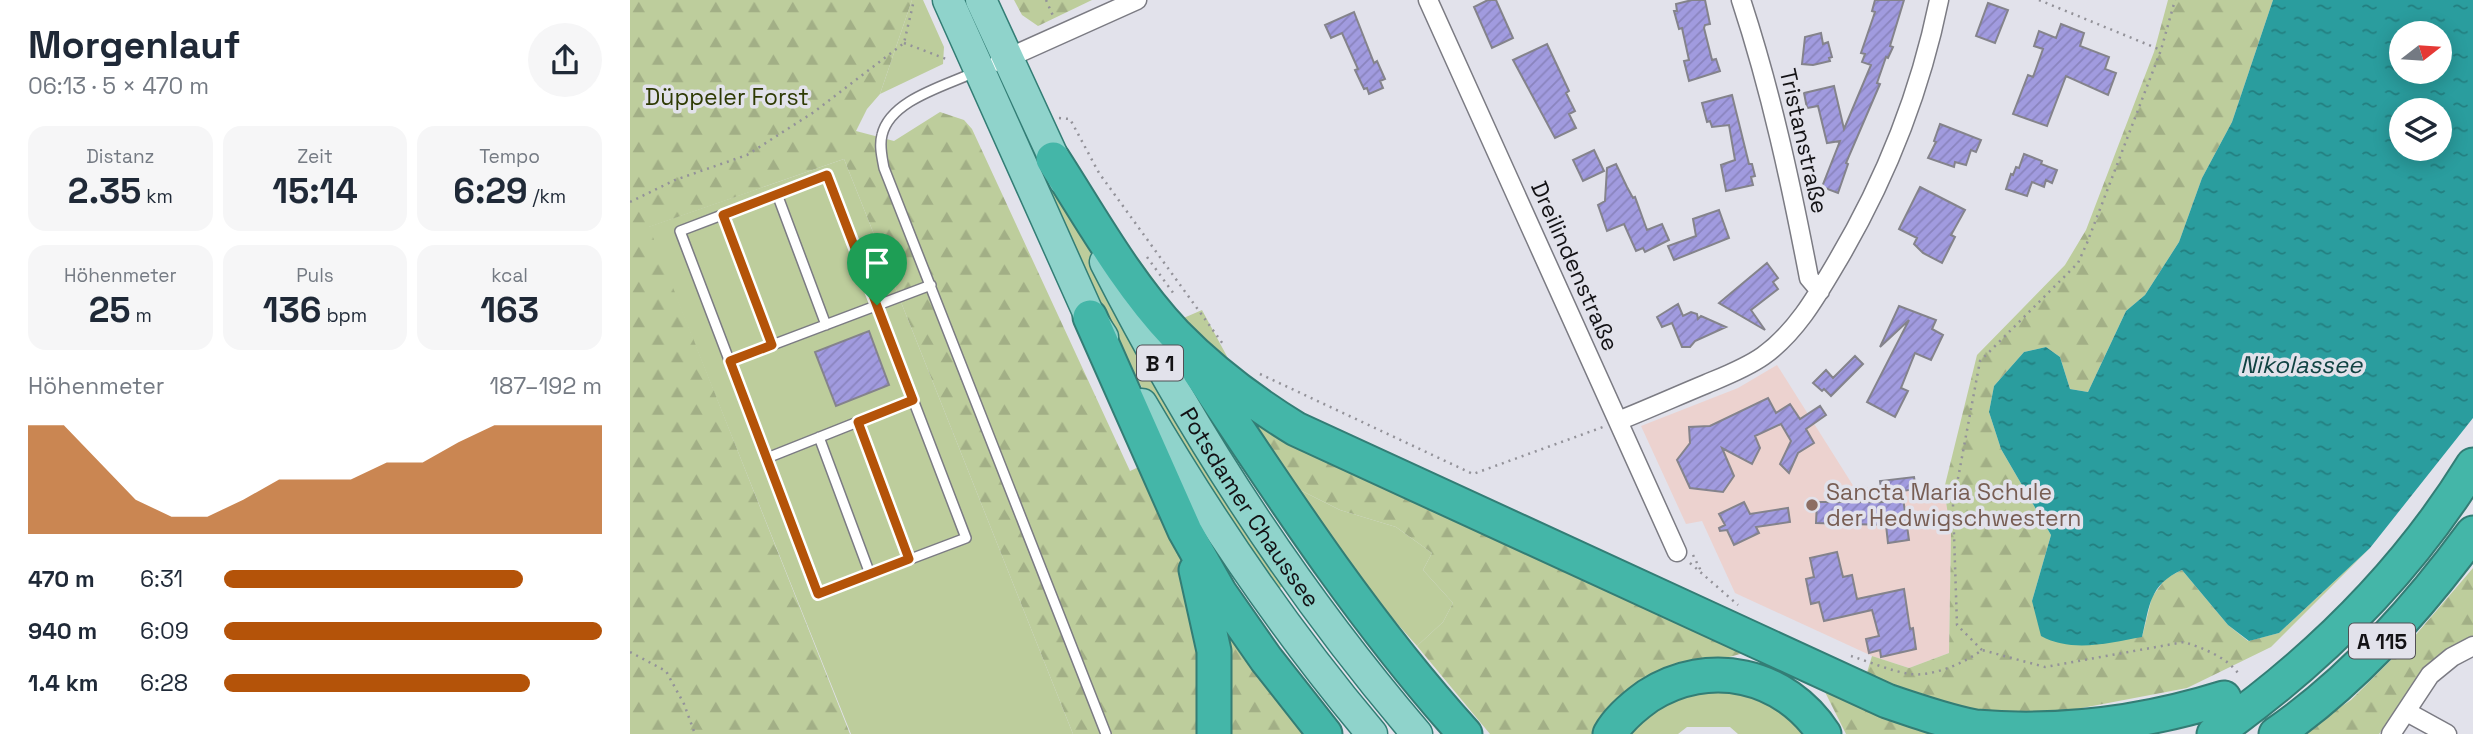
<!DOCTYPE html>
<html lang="de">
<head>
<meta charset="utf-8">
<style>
	body { margin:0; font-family:"Space Grotesk",sans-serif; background:#f6f6f7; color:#1f2937; height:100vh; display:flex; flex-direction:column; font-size:26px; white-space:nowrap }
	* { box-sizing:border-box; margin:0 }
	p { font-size:23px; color:#747a83 }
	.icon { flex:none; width:38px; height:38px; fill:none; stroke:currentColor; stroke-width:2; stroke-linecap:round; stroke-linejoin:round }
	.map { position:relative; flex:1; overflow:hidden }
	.sheet { display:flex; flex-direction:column; background:#fff; width:630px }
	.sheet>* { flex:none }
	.needle { width:46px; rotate:73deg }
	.controls { position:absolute; left:1759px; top:21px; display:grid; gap:14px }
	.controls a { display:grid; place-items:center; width:63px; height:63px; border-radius:50%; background:#fff; box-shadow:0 4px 18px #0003; font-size:35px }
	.pin { position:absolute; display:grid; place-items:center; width:60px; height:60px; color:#fff; margin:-72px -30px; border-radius:50% 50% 50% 0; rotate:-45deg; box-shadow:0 0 7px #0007 }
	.pin .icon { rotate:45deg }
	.round { display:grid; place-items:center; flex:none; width:74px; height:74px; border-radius:37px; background:#f6f6f7 }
	.overview { display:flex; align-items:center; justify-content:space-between; height:119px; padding:0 28px }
	h1 { font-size:38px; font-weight:700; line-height:52px }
	.figures { display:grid; grid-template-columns:repeat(3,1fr); gap:10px; height:119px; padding:7px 28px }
	.figures div { display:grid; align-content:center; border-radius:18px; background:#f6f6f7; text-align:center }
	.figures b { font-size:35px; font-weight:700 }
	.figures small { font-size:19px; font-weight:400 }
	.figures p { font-size:19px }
	.chart { height:196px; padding:14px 28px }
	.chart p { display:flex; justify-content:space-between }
	.chart svg { width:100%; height:126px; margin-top:7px; fill:#b45309; opacity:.7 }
	ul { padding:0 28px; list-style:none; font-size:23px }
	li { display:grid; grid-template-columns:112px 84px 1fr; align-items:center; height:52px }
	li i { height:18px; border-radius:9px; background:#b45309 }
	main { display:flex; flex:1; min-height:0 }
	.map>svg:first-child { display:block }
	.education { fill:#ecd2cf }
	.green { fill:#bdcd9c }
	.forest { fill:url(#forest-firs) }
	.water { fill:url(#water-ripples); fill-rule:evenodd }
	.building { fill:url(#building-hatch); stroke:#84838b; stroke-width:2 }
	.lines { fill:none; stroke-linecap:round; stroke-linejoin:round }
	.service-casing { stroke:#7b7b83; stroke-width:12 }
	.minor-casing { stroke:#7b7b83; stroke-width:21 }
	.primary-casing { stroke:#337d75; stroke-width:33 }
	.motorway-casing { stroke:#337d75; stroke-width:37 }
	.path { stroke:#939299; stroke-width:2.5; stroke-dasharray:2 5; stroke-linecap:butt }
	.service { stroke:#fff; stroke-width:9 }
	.minor { stroke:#fff; stroke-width:18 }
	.primary { stroke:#8fd3cb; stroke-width:30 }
	.motorway { stroke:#44b6a8; stroke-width:33 }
	.route-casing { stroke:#fff; stroke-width:14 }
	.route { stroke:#b45309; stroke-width:9 }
	.education-dot { fill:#8d6e63; stroke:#e2e2eb; stroke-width:2.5 }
	.labels { text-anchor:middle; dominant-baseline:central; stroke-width:7; stroke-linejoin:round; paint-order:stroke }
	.shield { fill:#e2e2eb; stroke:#515055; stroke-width:2 }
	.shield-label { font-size:21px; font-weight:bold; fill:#131215 }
	.park-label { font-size:23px; fill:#2e3a03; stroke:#e2e2eb }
	.street-label { font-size:23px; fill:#131215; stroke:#e2e2eb }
	.education-label { font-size:23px; fill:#785e54; stroke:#e2e2eb; text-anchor:start }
	.water-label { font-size:24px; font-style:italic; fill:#114343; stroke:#e2e2eb }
</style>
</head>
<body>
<main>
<section class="sheet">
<div class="overview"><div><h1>Morgenlauf</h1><p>06:13 · 5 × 470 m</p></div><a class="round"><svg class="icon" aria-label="share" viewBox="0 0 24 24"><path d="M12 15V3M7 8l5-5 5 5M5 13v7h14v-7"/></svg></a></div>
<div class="figures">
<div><p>Distanz</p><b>2.35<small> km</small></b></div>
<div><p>Zeit</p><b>15:14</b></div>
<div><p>Tempo</p><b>6:29<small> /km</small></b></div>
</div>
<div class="figures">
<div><p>Höhenmeter</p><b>25<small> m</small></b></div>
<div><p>Puls</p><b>136<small> bpm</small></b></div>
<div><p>kcal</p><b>163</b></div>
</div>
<div class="chart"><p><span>Höhenmeter</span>187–192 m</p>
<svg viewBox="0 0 160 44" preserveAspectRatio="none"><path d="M0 44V6L10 6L20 19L30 32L40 38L50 38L60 32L70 25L80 25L90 25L100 19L110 19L120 12L130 6L140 6L150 6L160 6V44z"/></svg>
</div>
<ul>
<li><b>470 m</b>6:31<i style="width:79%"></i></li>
<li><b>940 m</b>6:09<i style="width:100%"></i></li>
<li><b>1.4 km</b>6:28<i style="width:81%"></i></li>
</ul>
</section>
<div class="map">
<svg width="1843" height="734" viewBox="0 0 1843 734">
	<defs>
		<pattern id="forest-firs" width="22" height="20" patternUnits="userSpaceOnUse" patternTransform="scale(1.75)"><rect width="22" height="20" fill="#bdcd9c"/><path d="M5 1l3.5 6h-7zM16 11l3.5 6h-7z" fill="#a2af86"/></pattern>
		<pattern id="water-ripples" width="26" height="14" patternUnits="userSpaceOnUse" patternTransform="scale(1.75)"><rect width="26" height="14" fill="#2a9d9e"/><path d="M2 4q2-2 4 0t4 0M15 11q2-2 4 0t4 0" fill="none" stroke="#237f80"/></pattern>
		<pattern id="building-hatch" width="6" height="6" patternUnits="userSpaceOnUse" patternTransform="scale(1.75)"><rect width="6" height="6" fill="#a19bdf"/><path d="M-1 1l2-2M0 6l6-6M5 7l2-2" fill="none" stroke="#8a84be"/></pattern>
	</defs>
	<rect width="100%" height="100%" fill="#e2e2eb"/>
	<path class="education" d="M 1147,365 L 1224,487 L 1314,489 L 1321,534 L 1319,653 L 1279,668 L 1242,656 L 1105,593 L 1072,521 L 1056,524 L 1011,426 L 1108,388 Z"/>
	<path class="green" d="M 282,0 L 293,0 L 314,47 L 313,64 L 250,94 Z
		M 385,93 L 465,263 L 658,582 L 643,593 L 532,423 L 483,336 L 372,98 Z
		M 214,159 L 443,734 L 221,734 L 18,227 Z
		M 446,172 C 476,224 521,267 549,320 L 572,310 L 600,362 L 594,369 C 529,311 485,250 446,172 Z
		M 664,487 L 710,510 L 766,527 L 802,553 L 793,570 L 823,603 L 813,622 L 787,646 L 719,569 Z
		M 1083,688 L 1141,700 L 1179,734 L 1108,734 L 1100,727 L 1057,727 L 1048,734 L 995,734 L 1043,697 Z"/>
	<path class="forest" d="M 0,0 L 282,0 L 250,94 L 237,109 L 226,131 L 264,141 L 310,112 L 334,120 L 342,129 L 500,471 L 513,465 L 541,531 L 563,598 L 574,734 L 443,734 L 214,159 L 19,227 L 220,734 L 0,734 Z
		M 384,0 L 462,0 L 408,26 L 392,15 Z
		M 1538,0 L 1643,0 L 1602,122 L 1572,178 L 1549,242 L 1515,295 L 1496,311 L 1458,392 L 1440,389 L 1430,357 L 1416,347 L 1394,352 L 1364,386 L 1359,412 L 1371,449 L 1421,535 L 1402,601 L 1512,637 L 1522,597 L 1536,578 L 1552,570 L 1598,625 L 1618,641 L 1649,633 L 1740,548 L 1641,647 L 1557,688 L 1399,718 L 1317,704 L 1235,679 L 1242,656 L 1279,668 L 1319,653 L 1321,534 L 1314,489 L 1347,355 L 1435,265 L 1456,230 L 1524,52 Z
		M 617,415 L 1121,651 L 1081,662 L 967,734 L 860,734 L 787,646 L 813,622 L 823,603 L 793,570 L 802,553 L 766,527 L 710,510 L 664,487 Z
		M 1843,568 L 1843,640 L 1798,667 L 1749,734 L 1670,734 L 1721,700 L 1783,638 Z
		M 595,619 L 681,734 L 598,734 Z
		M 1191,684 L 1308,734 L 1216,734 Z"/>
	<path class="water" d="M 1643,0 L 1843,0 L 1843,418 L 1740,548 L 1649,633 L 1619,641 L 1598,625 L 1552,570 C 1519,585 1520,605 1512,637 C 1479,643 1442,653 1411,636 L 1402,601 L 1421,535 L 1371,449 L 1359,412 L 1364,386 L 1394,352 L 1416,347 L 1430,357 L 1440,389 L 1458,392 L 1496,311 L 1515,295 L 1549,242 L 1572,178 L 1602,122 ZM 1771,33 L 1810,33 L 1810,72 L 1771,72 ZM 1771,110 L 1810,110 L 1810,149 L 1771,149 Z"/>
	<path class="building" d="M 858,0 L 866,0 L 883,38 L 862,48 L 844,7 Z
		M 1062,0 L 1075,0 L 1080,24 L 1075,25 L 1074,28 L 1082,60 L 1086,59 L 1090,71 L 1059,81 L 1054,61 L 1059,60 L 1052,28 L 1049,29 L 1044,11 L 1047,11 L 1046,4 Z
		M 1245,0 L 1274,0 L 1260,46 L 1263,47 L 1258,58 L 1256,57 L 1247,83 L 1250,84 L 1216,163 L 1218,164 L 1208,193 L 1192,187 L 1210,141 L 1197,143 L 1188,106 L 1177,108 L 1174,93 L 1204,86 L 1214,129 L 1241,65 L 1232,62 L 1235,54 L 1231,53 L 1245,12 L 1242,11 Z
		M 1358,3 L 1378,10 L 1365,43 L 1346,36 Z
		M 724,12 L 744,63 L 747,61 L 755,79 L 750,81 L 753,88 L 739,94 L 737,88 L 734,89 L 725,70 L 728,69 L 712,33 L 701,38 L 695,25 Z
		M 1431,24 L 1454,33 L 1450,46 L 1479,57 L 1475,69 L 1486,73 L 1478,95 L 1436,76 L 1417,126 L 1383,114 L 1398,75 L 1403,77 L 1413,49 L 1404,46 L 1409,31 L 1426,38 Z
		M 1191,33 L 1193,44 L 1198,42 L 1202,57 L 1199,58 L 1200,61 L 1183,65 L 1172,64 L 1175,37 Z
		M 917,44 L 939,91 L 936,93 L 945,111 L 939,114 L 946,128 L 925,138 L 883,60 Z
		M 1102,95 L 1119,164 L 1122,164 L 1125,176 L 1121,177 L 1123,185 L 1096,191 L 1091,165 L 1105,160 L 1099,125 L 1082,127 L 1080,121 L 1077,122 L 1072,103 Z
		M 1310,124 L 1351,140 L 1346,152 L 1341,150 L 1336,165 L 1325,162 L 1324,167 L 1298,158 L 1306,142 L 1304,141 Z
		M 964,150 L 974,171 L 953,181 L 943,160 Z
		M 1394,154 L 1412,161 L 1411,164 L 1427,170 L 1422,183 L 1416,180 L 1414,187 L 1402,182 L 1397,196 L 1376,189 L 1381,174 L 1383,175 L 1386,167 L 1389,168 Z
		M 986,164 L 997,187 L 1003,198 L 1005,197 L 1017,230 L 1032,224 L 1039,240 L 1015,252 L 1013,248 L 1006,251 L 994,224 L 977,231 L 968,205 L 975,201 L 977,168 Z
		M 1290,187 L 1335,210 L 1321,235 L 1325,237 L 1312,263 L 1293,253 L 1284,244 L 1287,238 L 1269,229 Z
		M 1089,210 L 1099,238 L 1044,260 L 1038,246 L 1066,236 L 1063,219 Z
		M 1137,263 L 1148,278 L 1143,282 L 1148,289 L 1121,310 L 1135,330 L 1089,303 Z
		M 1048,304 L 1053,316 L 1061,312 L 1067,314 L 1068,319 L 1071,316 L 1096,327 L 1065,341 L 1060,347 L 1052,347 L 1042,323 L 1032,327 L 1027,317 Z
		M 1269,306 L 1306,320 L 1302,329 L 1313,335 L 1301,360 L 1285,353 L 1271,388 L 1278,391 L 1265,417 L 1237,402 L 1279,320 L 1250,347 Z
		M 239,331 L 259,385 L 206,406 L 185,352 Z
		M 1225,356 L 1233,364 L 1201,396 L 1194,389 L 1192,391 L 1183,383 L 1196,370 L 1203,378 Z
		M 1138,398 L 1146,413 L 1160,404 L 1170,419 L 1190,406 L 1196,415 L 1176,429 L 1184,443 L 1168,453 L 1159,473 L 1150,464 L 1161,441 L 1151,424 L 1125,436 L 1130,448 L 1122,464 L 1092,448 L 1104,476 L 1093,492 L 1060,488 L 1047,460 L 1060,443 L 1059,427 L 1080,426 Z
		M 1284,477 L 1286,489 L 1272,491 L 1279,540 L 1258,543 L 1256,525 L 1186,523 L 1187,502 L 1253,502 L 1250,481 Z
		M 1114,502 L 1120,514 L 1158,508 L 1160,522 L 1126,527 L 1129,533 L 1104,545 L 1097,530 L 1090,531 L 1089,528 L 1095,525 L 1089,514 Z
		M 1207,552 L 1213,577 L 1222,575 L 1227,599 L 1274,589 L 1280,629 L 1283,628 L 1286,649 L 1251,657 L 1250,650 L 1239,653 L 1236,639 L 1249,636 L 1242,610 L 1194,621 L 1189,602 L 1181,604 L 1176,579 L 1184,577 L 1180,558 Z"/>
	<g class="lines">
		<defs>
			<path id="service" d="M 345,72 C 315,86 260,100 252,135 C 249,146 252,157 254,168 L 476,734
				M 197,175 L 336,538 L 188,594 L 50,231 Z
				M 147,194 L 196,325
				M 93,215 L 142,345
				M 100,361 L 301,285
				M 228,422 L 279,559
				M 189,437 L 240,574
				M 137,458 L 283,400"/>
			<path id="minor" d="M 798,0 L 1047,552
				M 1111,0 C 1141,91 1161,184 1179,278 L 1190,291
				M 369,62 L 507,0
				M 988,421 C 1018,409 1047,396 1076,384 C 1095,376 1116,368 1133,356 C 1165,333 1185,299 1205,265 C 1254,183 1290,94 1309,0
				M 1777,712 L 1817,734
				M 1761,734 L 1800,675 L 1822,657 L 1843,646"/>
			<g id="primary">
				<path d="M 318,0 L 460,317 L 473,337"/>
				<path d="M 351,0 L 434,180"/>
				<path id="s1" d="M 475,262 C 561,431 664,590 787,734"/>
				<path d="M 512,404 C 580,520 656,632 742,734"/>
			</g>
			<path id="motorway" d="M 423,159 C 461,218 496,282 545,334 C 581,371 622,402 666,429 L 1257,701 C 1286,711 1315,721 1345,727 C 1429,734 1514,723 1594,698
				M 460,317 L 555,531 L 590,593 L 636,659 L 695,734
				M 569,371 C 652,496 734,622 835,734
				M 566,570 L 584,651 L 584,734
				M 980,734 C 989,718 1004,706 1018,696 C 1079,657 1155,674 1194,734
				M 1584,734 C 1687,661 1777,572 1843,465
				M 1646,734 C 1723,681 1788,608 1843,533"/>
		</defs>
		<use href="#service" class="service-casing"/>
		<use href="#minor" class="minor-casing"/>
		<use href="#primary" class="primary-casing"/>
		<use href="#motorway" class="motorway-casing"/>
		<path class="path" d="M 416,0 L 424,18
			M 1409,0 L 1531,50
			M 274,43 L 319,60
			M 429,118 L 440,119 L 469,173 L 593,344
			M 0,202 L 45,180 L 117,155 L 184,112 L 274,43 L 284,0
			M 517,257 L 544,294
			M 630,374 L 843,474 L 973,427
			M 1063,555 L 1071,571
			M 1060,563 L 1108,605
			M 1352,650 L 1327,625 L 1323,505 L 1350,361 L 1448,263 L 1457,243 L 1531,50 L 1545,0
			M 0,652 L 36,671 L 54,704 L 65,734
			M 1221,656 C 1240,662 1261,671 1280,674 C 1302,677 1335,663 1352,650 L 1415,667 L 1554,642 C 1573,648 1596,657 1608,673"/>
		<use href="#service" class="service"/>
		<use href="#minor" class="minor"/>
		<use href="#primary" class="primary"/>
		<use href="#motorway" class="motorway"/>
	</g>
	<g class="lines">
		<defs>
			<path id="route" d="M 197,175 L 283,400 L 228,422 L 279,559 L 188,594 L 100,361 L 142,345 L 93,215 Z"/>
		</defs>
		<use href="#route" class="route-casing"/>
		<use href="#route" class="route"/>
	</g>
	<circle class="education-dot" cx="1182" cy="505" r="7"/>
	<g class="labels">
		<g class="shield">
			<rect x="507" y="345.5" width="46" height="35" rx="5"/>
			<rect x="1719" y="623.5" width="66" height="35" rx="5"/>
		</g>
		<g class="shield-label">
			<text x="530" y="363">B 1</text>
			<text x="1752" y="641">A 115</text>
		</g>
		<g class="park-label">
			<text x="97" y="97">Düppeler Forst</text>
		</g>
		<g class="street-label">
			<text transform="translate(1174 141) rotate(77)">Tristanstraße</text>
			<text transform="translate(945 266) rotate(66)">Dreilindenstraße</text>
			<text stroke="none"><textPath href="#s1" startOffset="285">Potsdamer Chaussee</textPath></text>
		</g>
		<g class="education-label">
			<text x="1196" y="492">Sancta Maria Schule<tspan x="1196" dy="26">der Hedwigschwestern</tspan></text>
		</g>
		<g class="water-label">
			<text x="1671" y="364">Nikolassee</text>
		</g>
	</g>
</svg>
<div class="controls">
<a><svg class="needle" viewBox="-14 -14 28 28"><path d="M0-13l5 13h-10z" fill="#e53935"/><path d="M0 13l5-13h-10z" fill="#747a83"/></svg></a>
<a><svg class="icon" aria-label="layers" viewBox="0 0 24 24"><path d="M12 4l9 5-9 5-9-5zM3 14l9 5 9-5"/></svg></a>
</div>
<div class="pin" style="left:247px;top:305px;background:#1e9e55"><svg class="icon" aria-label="arrive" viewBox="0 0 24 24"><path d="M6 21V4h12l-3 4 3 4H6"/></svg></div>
</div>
</main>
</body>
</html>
